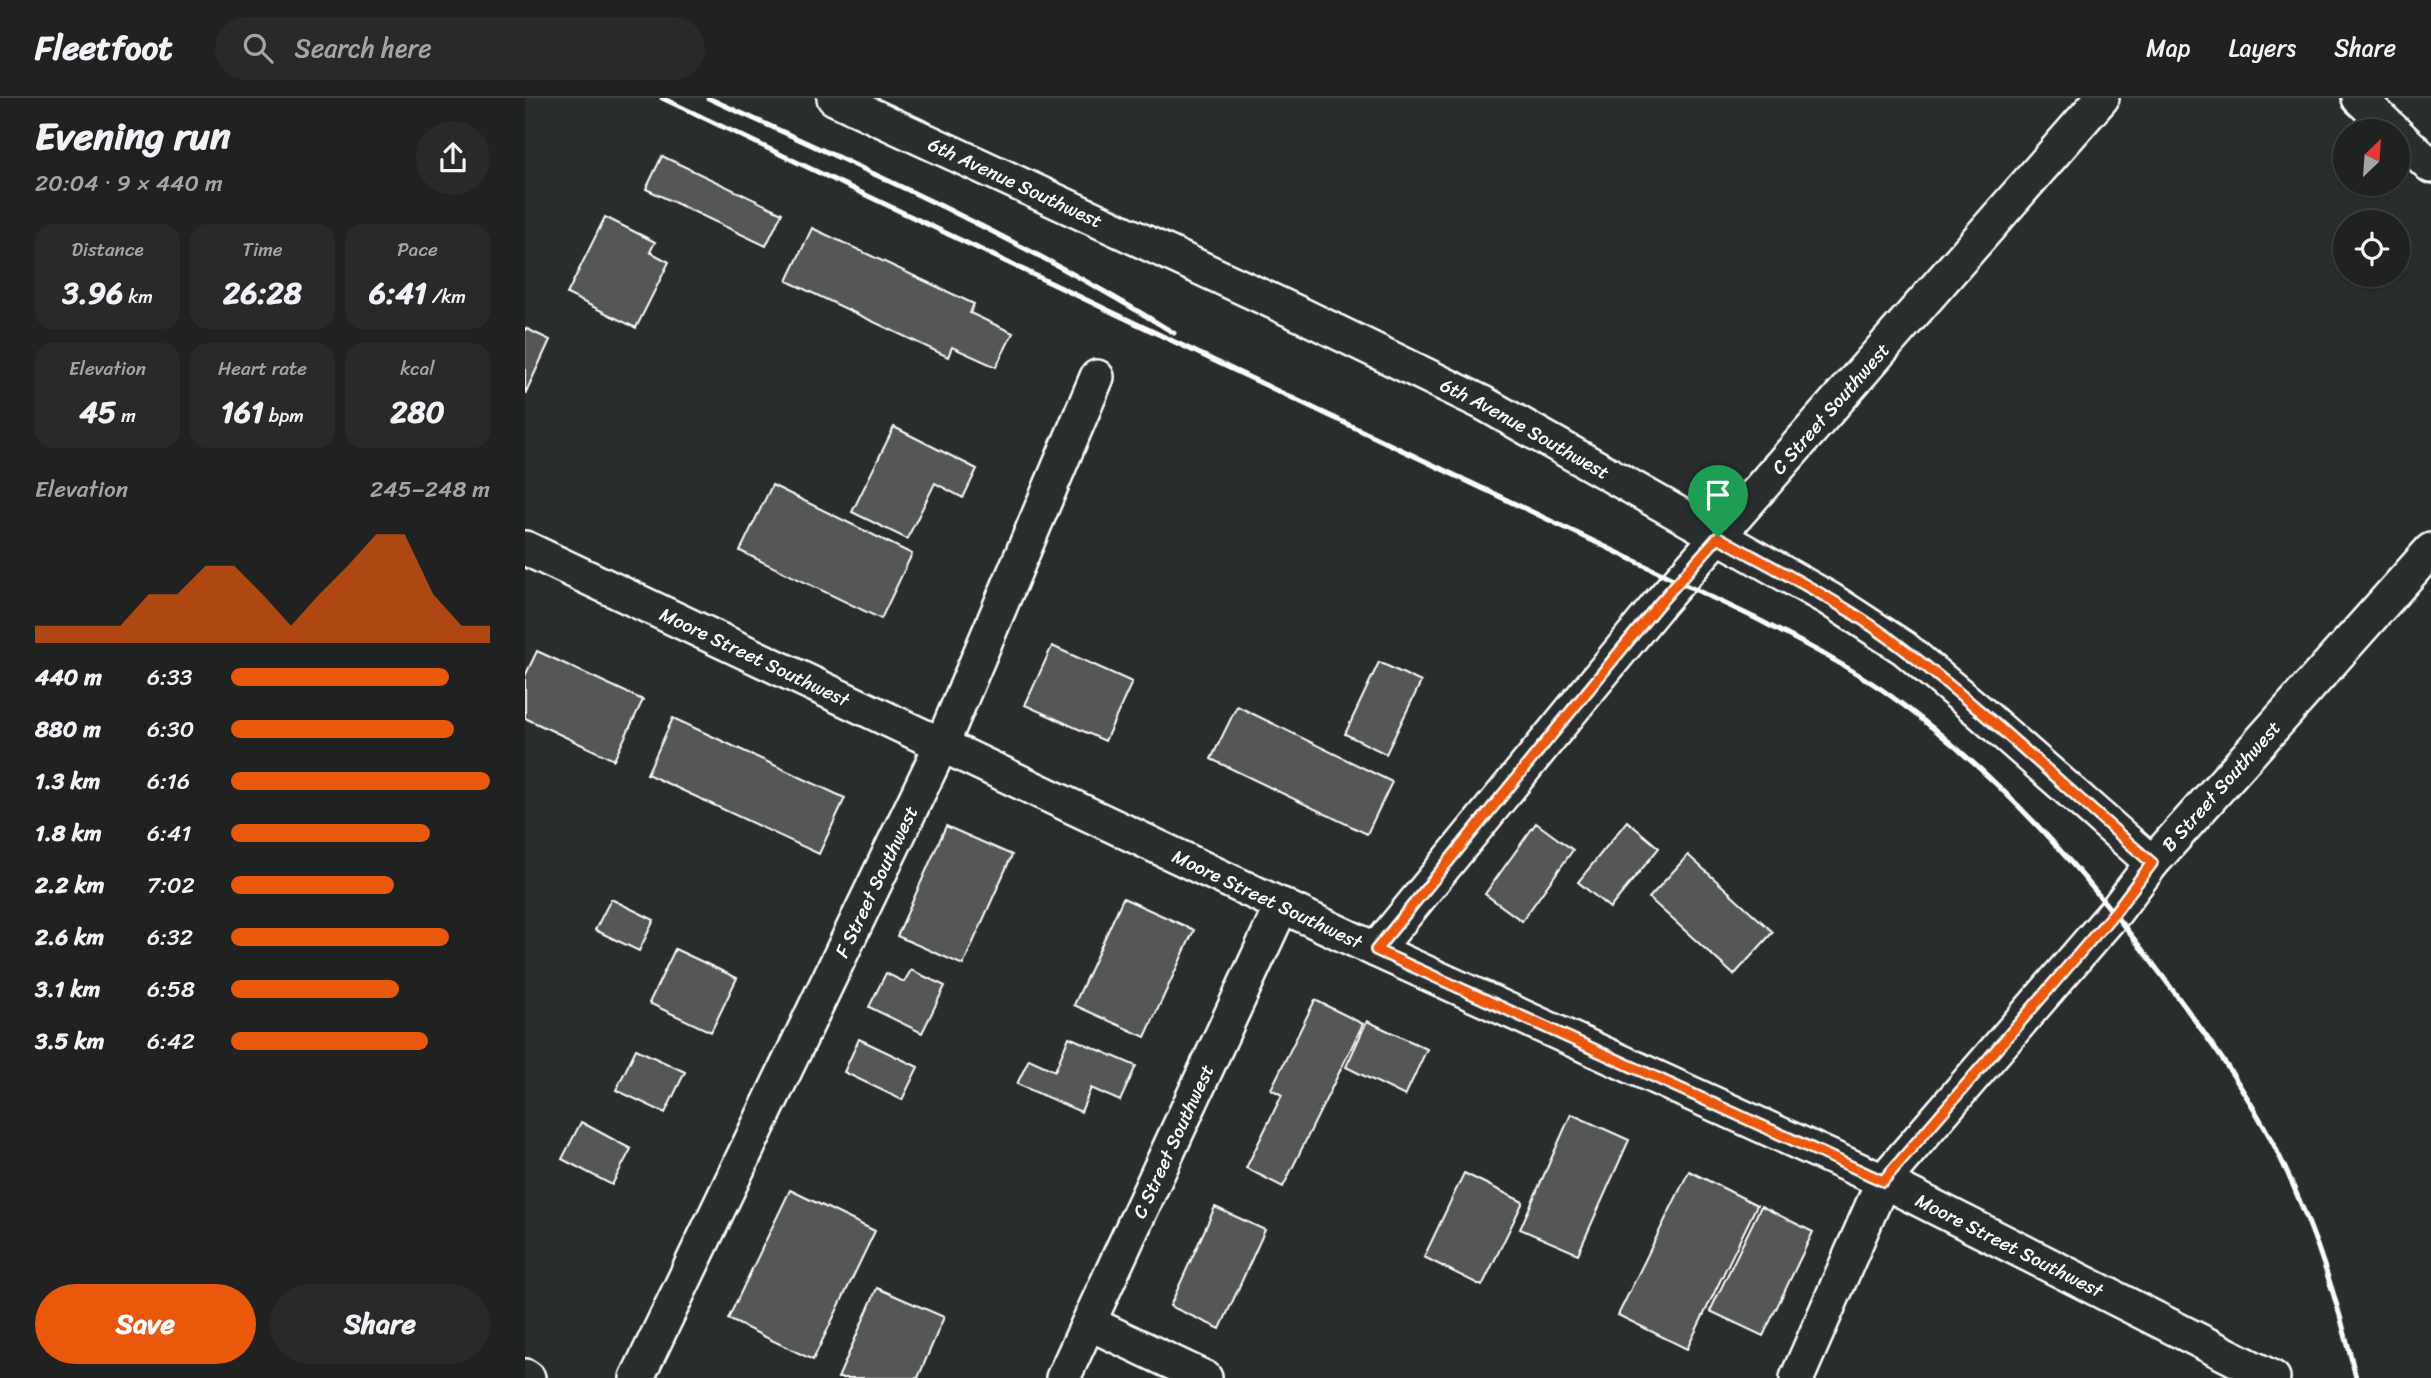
<!DOCTYPE html>
<html lang="en">
<head>
<meta charset="utf-8">
<style>
	body { margin:0; font-family:Sriracha,sans-serif; background:#282a2a; color:#f1f3f6; height:100vh; display:flex; flex-direction:column; font-size:26px; white-space:nowrap }
	* { box-sizing:border-box; margin:0 }
	p { font-size:23px; color:#a2a4a5 }
	.icon { flex:none; width:38px; height:38px; fill:none; stroke:currentColor; stroke-width:2; stroke-linecap:round; stroke-linejoin:round }
	.map { position:relative; flex:1; overflow:hidden }
	.side { display:flex; flex-direction:column; background:#202222; width:525px }
	.side>* { flex:none }
	.needle { width:46px; rotate:25deg }
	.fabs { position:absolute; left:1808px; top:21px; display:grid; gap:14px }
	.fabs a { display:grid; place-items:center; width:77px; height:77px; border-radius:50%; background:#202222; box-shadow:0 2px 5px #0004,0 0 0 2px #3d3f40; font-size:35px }
	.pin { position:absolute; display:grid; place-items:center; width:60px; height:60px; color:#fff; margin:-72px -30px; border-radius:50% 50% 50% 0; rotate:-45deg; box-shadow:0 0 7px #0007 }
	.pin .icon { rotate:45deg }
	.round { display:grid; place-items:center; flex:none; width:74px; height:74px; border-radius:37px; background:#282a2a }
	.summary { display:flex; align-items:center; justify-content:space-between; height:119px; padding:0 35px }
	h1 { font-size:38px; font-weight:700; line-height:52px }
	.stats { display:grid; grid-template-columns:repeat(3,1fr); gap:10px; height:119px; padding:7px 35px }
	.stats div { display:grid; align-content:center; border-radius:18px; background:#282a2a; text-align:center }
	.stats b { font-size:30px; font-weight:700 }
	.stats small { font-size:19px; font-weight:400 }
	.stats p { font-size:19px }
	.chart { height:196px; padding:14px 35px }
	.chart p { display:flex; justify-content:space-between }
	.chart svg { width:100%; height:126px; margin-top:7px; fill:#ea580c; opacity:.7 }
	.action { display:flex; gap:14px; margin-top:auto; padding:14px 35px }
	.action a { flex:1; height:80px; border-radius:42px; background:#ea580c; color:#fff; font-size:28px; font-weight:700; line-height:80px; text-align:center }
	.action a+a { background:#282a2a; color:#f1f3f6 }
	ul { padding:0 35px; list-style:none; font-size:23px }
	li { display:grid; grid-template-columns:112px 84px 1fr; align-items:center; height:52px }
	li i { height:18px; border-radius:9px; background:#ea580c }
	header { display:flex; align-items:center; gap:42px; box-sizing:border-box; height:98px; padding:0 35px; background:#202222; border-bottom:2px solid #3d3f40 }
	header strong { font-size:33px }
	nav { display:flex; gap:38px; margin-inline-start:auto; font-size:24px }
	.search { width:490px; height:63px; background:#282a2a; display:flex; align-items:center; gap:18px; box-sizing:border-box; padding:0 24px; border-radius:38px; color:#a2a4a5; font-size:26px }
	main { display:flex; flex:1; min-height:0 }
	.map>svg:first-child { display:block }
	.building { fill:#555758; stroke:#fff; stroke-width:2 }
	.lines { fill:none; stroke-linecap:round; stroke-linejoin:round }
	.minor-casing { stroke:#fff; stroke-width:38 }
	.minor { stroke:#2a2d2e; stroke-width:33 }
	.rail { stroke:#fff; stroke-width:5 }
	.route-casing { stroke:#fff; stroke-width:14 }
	.route { stroke:#ea580c; stroke-width:9 }
	.labels { text-anchor:middle; dominant-baseline:central; stroke-width:5; stroke-linejoin:round; paint-order:stroke }
	.street-label { font-size:19px; fill:#fff; stroke:#2a2d2e }
</style>
</head>
<body>
<header>
<strong>Fleetfoot</strong>
<div class="search"><svg class="icon" aria-label="search" viewBox="0 0 24 24"><circle cx="10" cy="10" r="6"/><path d="M15 15l6 6"/></svg>Search here</div>
<nav><a>Map</a><a>Layers</a><a>Share</a></nav>
</header>
<main>
<section class="side">
<div class="summary"><div><h1>Evening run</h1><p>20:04 · 9 × 440 m</p></div><a class="round"><svg class="icon" aria-label="share" viewBox="0 0 24 24"><path d="M12 15V3M7 8l5-5 5 5M5 13v7h14v-7"/></svg></a></div>
<div class="stats">
<div><p>Distance</p><b>3.96<small> km</small></b></div>
<div><p>Time</p><b>26:28</b></div>
<div><p>Pace</p><b>6:41<small> /km</small></b></div>
</div>
<div class="stats">
<div><p>Elevation</p><b>45<small> m</small></b></div>
<div><p>Heart rate</p><b>161<small> bpm</small></b></div>
<div><p>kcal</p><b>280</b></div>
</div>
<div class="chart"><p><span>Elevation</span>245–248 m</p>
<svg viewBox="0 0 160 44" preserveAspectRatio="none"><path d="M0 44V38L10 38L20 38L30 38L40 27L50 27L60 17L70 17L80 27L90 38L100 27L110 17L120 6L130 6L140 27L150 38L160 38V44z"/></svg>
</div>
<ul>
<li><b>440 m</b>6:33<i style="width:84%"></i></li>
<li><b>880 m</b>6:30<i style="width:86%"></i></li>
<li><b>1.3 km</b>6:16<i style="width:100%"></i></li>
<li><b>1.8 km</b>6:41<i style="width:77%"></i></li>
<li><b>2.2 km</b>7:02<i style="width:63%"></i></li>
<li><b>2.6 km</b>6:32<i style="width:84%"></i></li>
<li><b>3.1 km</b>6:58<i style="width:65%"></i></li>
<li><b>3.5 km</b>6:42<i style="width:76%"></i></li>
</ul>
<div class="action"><a>Save</a><a>Share</a></div>
</section>
<div class="map">
<svg width="1906" height="1280" viewBox="0 0 1906 1280">
	<rect width="100%" height="100%" fill="#2a2d2e"/>
	<filter id="ink" filterUnits="userSpaceOnUse"><feTurbulence type="fractalNoise" baseFrequency=".0143" numOctaves="2"/><feDisplacementMap in="SourceGraphic" scale="14" xChannelSelector="R" yChannelSelector="G"/><feConvolveMatrix kernelMatrix="1 2 1 2 8 2 1 2 1" color-interpolation-filters="sRGB"/></filter>
	<g filter="url(#ink)">
		<path class="building" d="M 137,58 L 257,115 L 241,148 L 121,91 Z
			M 80,119 L 130,144 L 125,154 L 144,164 L 111,230 L 42,196 Z
			M 287,130 L 449,206 L 445,215 L 488,235 L 471,269 L 427,249 L 423,259 L 262,183 Z
			M 0,230 L 25,242 L 0,296 Z
			M 369,329 L 452,371 L 438,400 L 410,385 L 382,441 L 327,414 Z
			M 247,387 L 387,456 L 356,521 L 215,453 Z
			M 527,548 L 607,584 L 580,643 L 500,607 Z
			M 12,553 L 118,602 L 89,662 L 0,620 L 0,578 Z
			M 854,564 L 896,584 L 861,656 L 820,636 Z
			M 712,608 L 867,684 L 842,736 L 686,661 Z
			M 148,620 L 320,700 L 294,756 L 122,676 Z
			M 1102,723 L 1134,750 L 1085,810 L 1053,784 Z
			M 1011,725 L 1048,752 L 997,823 L 960,796 Z
			M 421,728 L 487,757 L 438,867 L 372,838 Z
			M 1163,757 L 1248,834 L 1209,877 L 1124,800 Z
			M 598,800 L 669,832 L 620,939 L 549,907 Z
			M 86,801 L 129,822 L 114,853 L 70,832 Z
			M 150,851 L 212,880 L 186,934 L 124,905 Z
			M 386,872 L 420,888 L 397,935 L 344,909 L 361,875 L 379,884 Z
			M 790,902 L 838,926 L 758,1089 L 721,1070 L 757,997 L 746,991 Z
			M 842,923 L 902,951 L 880,998 L 821,969 Z
			M 544,939 L 611,968 L 595,1003 L 566,990 L 556,1014 L 492,986 L 504,961 L 530,973 Z
			M 334,941 L 393,969 L 377,1002 L 319,974 Z
			M 111,951 L 160,974 L 140,1015 L 91,992 Z
			M 1046,1016 L 1104,1042 L 1053,1156 L 995,1131 Z
			M 56,1024 L 106,1051 L 87,1087 L 37,1061 Z
			M 1164,1073 L 1232,1107 L 1162,1251 L 1093,1217 Z
			M 939,1075 L 998,1104 L 957,1188 L 899,1159 Z
			M 265,1092 L 350,1133 L 288,1262 L 203,1221 Z
			M 1236,1108 L 1288,1134 L 1238,1238 L 1185,1213 Z
			M 690,1109 L 740,1132 L 695,1231 L 645,1208 Z
			M 352,1190 L 419,1219 L 393,1280 L 313,1280 Z"/>
		<g class="lines">
			<defs>
				<g id="minor">
					<path id="s1" d="M 309,0 L 779,218 L 958,305 L 1304,501 L 1379,550 L 1455,614 L 1627,765"/>
					<path d="M 1834,0 L 1869,33"/>
					<path d="M 1872,36 L 1906,68"/>
					<path id="s2" d="M 0,450 L 851,852 L 1358,1083 L 1748,1280"/>
					<path id="s3" d="M 851,852 L 1132,508 L 1577,0"/>
					<path d="M 564,1225 L 680,1280"/>
					<path d="M 0,1278 L 3,1280"/>
					<path id="s4" d="M 112,1280 L 417,646 L 572,279"/>
					<path id="s5" d="M 538,1280 L 757,807"/>
					<path id="s6" d="M 1272,1280 L 1358,1083 L 1590,814 L 1627,765 L 1906,452"/>
				</g>
			</defs>
			<use href="#minor" class="minor-casing"/>
			<use href="#minor" class="minor"/>
			<path class="rail" d="M 137,0 L 1230,520 C 1274,543 1318,565 1359,593 C 1471,672 1560,774 1641,883 C 1681,937 1721,991 1751,1051 C 1787,1123 1813,1202 1831,1280
				M 183,0 C 342,72 501,143 649,235"/>
		</g>
	</g>
	<g class="lines" filter="url(#ink)">
		<defs>
			<path id="route" d="M 1193,439 C 1256,474 1323,507 1380,552 C 1466,618 1545,694 1627,765 L 1590,814 L 1358,1083 L 851,852 L 1132,508 Z"/>
		</defs>
		<use href="#route" class="route-casing"/>
		<use href="#route" class="route"/>
	</g>
	<g class="labels">
		<g class="street-label">
			<text stroke="none"><textPath href="#s1" startOffset="200">6th Avenue Southwest</textPath></text>
			<text stroke="none"><textPath href="#s3" startOffset="707">C Street Southwest</textPath></text>
			<text stroke="none"><textPath href="#s1" startOffset="766">6th Avenue Southwest</textPath></text>
			<text stroke="none"><textPath href="#s2" startOffset="254">Moore Street Southwest</textPath></text>
			<text stroke="none"><textPath href="#s6" startOffset="735">B Street Southwest</textPath></text>
			<text stroke="none"><textPath href="#s4" startOffset="551">F Street Southwest</textPath></text>
			<text stroke="none"><textPath href="#s2" startOffset="821">Moore Street Southwest</textPath></text>
			<text stroke="none"><textPath href="#s5" startOffset="261">C Street Southwest</textPath></text>
			<text stroke="none"><textPath href="#s2" startOffset="1640">Moore Street Southwest</textPath></text>
		</g>
	</g>
</svg>
<div class="fabs">
<a><svg class="needle" viewBox="-14 -14 28 28"><path d="M0-13l5 13h-10z" fill="#e53935"/><path d="M0 13l5-13h-10z" fill="#a2a4a5"/></svg></a>
<a><svg class="icon" aria-label="locate" viewBox="0 0 24 24"><circle cx="12" cy="12" r="6"/><path d="M12 2v4M12 18v4M2 12h4M18 12h4"/></svg></a>
</div>
<div class="pin" style="left:1193px;top:439px;background:#1e9e55"><svg class="icon" aria-label="arrive" viewBox="0 0 24 24"><path d="M6 21V4h12l-3 4 3 4H6"/></svg></div>
</div>
</main>
</body>
</html>
